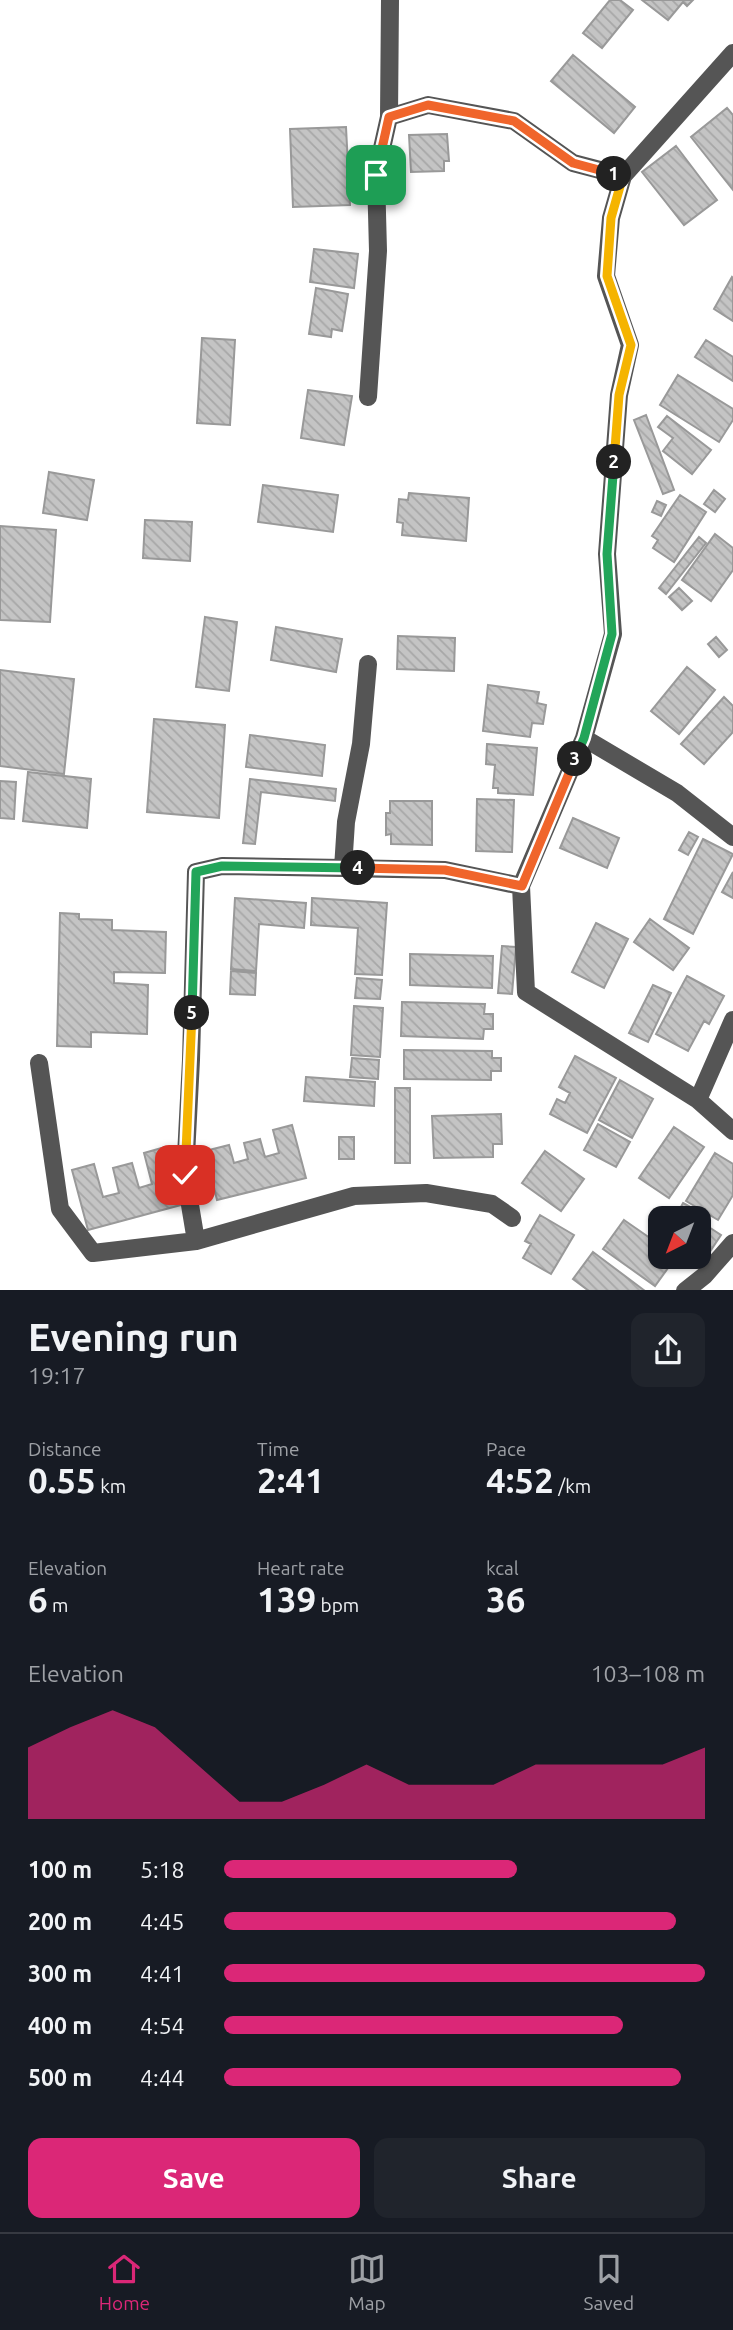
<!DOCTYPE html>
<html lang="en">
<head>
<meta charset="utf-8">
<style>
	body { margin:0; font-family:Ubuntu,sans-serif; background:#20242c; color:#f1f3f6; height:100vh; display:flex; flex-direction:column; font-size:26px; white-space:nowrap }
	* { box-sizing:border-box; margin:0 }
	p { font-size:23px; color:#9ea1a6 }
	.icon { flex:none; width:38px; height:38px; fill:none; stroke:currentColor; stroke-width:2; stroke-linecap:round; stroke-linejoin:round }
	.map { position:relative; height:1290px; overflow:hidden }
	.sheet { display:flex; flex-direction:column; background:#171b24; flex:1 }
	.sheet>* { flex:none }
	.needle { width:46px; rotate:222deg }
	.controls { position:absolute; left:648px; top:1206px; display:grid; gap:14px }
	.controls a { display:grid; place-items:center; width:63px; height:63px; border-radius:14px; background:#171b24; box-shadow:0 2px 5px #0004; font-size:35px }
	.pin { position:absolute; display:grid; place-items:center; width:60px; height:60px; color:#fff; margin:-30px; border-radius:14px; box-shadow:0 4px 10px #0006 }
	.km { position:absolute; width:35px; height:35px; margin:-18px; border-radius:50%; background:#222; color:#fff; font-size:19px; line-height:35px; text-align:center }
	.round { display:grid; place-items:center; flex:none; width:74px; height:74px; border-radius:14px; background:#20242c }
	.headline { display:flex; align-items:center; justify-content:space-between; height:119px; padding:0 28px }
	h1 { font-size:38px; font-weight:700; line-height:52px }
	.metrics { display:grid; grid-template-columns:repeat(3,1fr); gap:10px; height:119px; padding:7px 28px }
	.metrics div { display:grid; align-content:center }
	.metrics b { font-size:35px; font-weight:700 }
	.metrics small { font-size:19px; font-weight:400 }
	.metrics p { font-size:19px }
	.chart { height:196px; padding:14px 28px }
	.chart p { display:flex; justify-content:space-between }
	.chart svg { width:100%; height:126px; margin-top:7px; fill:#db2777; opacity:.7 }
	.button { display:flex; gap:14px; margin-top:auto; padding:14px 28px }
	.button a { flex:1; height:80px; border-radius:14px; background:#db2777; color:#fff; font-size:28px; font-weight:700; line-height:80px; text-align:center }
	.button a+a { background:#20242c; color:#f1f3f6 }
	ul { padding:0 28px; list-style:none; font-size:23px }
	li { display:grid; grid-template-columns:112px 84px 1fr; align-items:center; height:52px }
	li i { height:18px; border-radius:9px; background:#db2777 }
	.tabs { display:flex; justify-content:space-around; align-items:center; height:98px; border-top:2px solid #363941; background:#171b24; font-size:19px; color:#9ea1a6 }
	.tabs a { display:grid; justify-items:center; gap:4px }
	.tabs .on { color:#db2777 }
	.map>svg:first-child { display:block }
	.building { fill:url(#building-back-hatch); stroke:#999; stroke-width:2 }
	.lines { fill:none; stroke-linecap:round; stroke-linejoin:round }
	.minor { stroke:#555; stroke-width:18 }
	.split-1-casing { stroke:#fff; stroke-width:14 }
	.split-2-casing { stroke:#fff; stroke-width:14 }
	.split-3-casing { stroke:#fff; stroke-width:14 }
	.split-4-casing { stroke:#fff; stroke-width:14 }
	.split-5-casing { stroke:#fff; stroke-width:14 }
	.split-6-casing { stroke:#fff; stroke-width:14 }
	.split-1 { stroke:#f0652b; stroke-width:9 }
	.split-2 { stroke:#f5b400; stroke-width:9 }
	.split-3 { stroke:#22a559; stroke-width:9 }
	.split-4 { stroke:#f0652b; stroke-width:9 }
	.split-5 { stroke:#22a559; stroke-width:9 }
	.split-6 { stroke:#f5b400; stroke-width:9 }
</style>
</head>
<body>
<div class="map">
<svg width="733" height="1291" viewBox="0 0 733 1291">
	<defs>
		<pattern id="building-back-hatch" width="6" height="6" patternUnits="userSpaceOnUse" patternTransform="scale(1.75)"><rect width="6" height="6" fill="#c4c4c4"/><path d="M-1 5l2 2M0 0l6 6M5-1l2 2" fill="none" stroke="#a7a7a7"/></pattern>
	</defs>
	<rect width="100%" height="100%" fill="#fff"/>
	<path class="building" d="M 610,0 L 620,0 L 633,10 L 602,48 L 583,33 Z
		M 642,0 L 693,0 L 687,6 L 683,2 L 668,20 Z
		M 573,55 L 635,107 L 614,133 L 551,81 Z
		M 727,108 L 733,115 L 733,190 L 691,137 Z
		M 346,127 L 350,205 L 293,207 L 290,129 Z
		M 447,134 L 449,161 L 444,161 L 444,171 L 411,172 L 409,135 Z
		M 676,146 L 717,200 L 684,225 L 642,172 Z
		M 314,249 L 358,254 L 354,288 L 310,282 Z
		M 732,277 L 733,278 L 733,321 L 714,309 Z
		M 316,288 L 348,294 L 342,331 L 332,329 L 331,337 L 309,334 Z
		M 202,338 L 235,340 L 230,425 L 197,423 Z
		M 706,340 L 733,357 L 733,381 L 695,357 Z
		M 678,375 L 733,409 L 733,420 L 719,442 L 660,405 Z
		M 308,390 L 352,396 L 344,445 L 301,438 Z
		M 646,415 L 674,490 L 663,494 L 634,420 Z
		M 667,416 L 711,450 L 692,474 L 663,451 L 673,438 L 658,427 Z
		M 49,472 L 94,480 L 87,520 L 43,513 Z
		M 263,485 L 338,495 L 333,532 L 258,522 Z
		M 714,490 L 725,499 L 715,512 L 704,504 Z
		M 409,493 L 469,498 L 466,541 L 402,535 L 403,523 L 397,522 L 399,499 L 408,500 Z
		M 680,495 L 706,512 L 674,562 L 653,548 L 658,540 L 652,536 Z
		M 657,501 L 666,505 L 661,516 L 652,512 Z
		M 145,520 L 192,522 L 190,561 L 143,558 Z
		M 0,526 L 56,530 L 50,622 L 0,620 Z
		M 715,534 L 733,548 L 733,570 L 711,601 L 682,580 Z
		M 699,537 L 706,543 L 666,594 L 659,588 Z
		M 679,588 L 692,601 L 682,610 L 669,597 Z
		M 205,617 L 237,622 L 229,691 L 196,687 Z
		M 276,627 L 342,639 L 336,672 L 271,660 Z
		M 398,636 L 455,638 L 454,671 L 397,669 Z
		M 716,637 L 727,650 L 719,657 L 708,644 Z
		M 687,667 L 715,690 L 679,734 L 651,711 Z
		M 0,670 L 74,679 L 64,774 L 0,766 Z
		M 488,685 L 539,692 L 537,703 L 546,705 L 543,724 L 532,723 L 530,737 L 483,731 Z
		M 724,697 L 733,706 L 733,732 L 704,764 L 681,744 Z
		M 154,719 L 225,725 L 219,818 L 147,812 Z
		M 250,735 L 325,745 L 322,776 L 246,767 Z
		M 487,744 L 537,748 L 533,795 L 498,793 L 498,788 L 493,788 L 495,765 L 486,764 Z
		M 28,772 L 91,779 L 87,828 L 23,821 Z
		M 250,779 L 336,789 L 335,801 L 261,792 L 255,844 L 243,843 Z
		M 0,781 L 16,782 L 14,819 L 0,818 Z
		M 477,799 L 514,800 L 512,852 L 476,851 Z
		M 390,801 L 432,801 L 432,845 L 391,844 L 391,834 L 386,835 L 386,813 L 390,813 Z
		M 573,818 L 619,838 L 607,868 L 560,848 Z
		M 689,832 L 698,837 L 688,855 L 679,850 Z
		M 703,839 L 733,854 L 693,934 L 664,919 Z
		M 733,872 L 733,898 L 722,892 Z
		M 235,898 L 306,903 L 304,928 L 259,924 L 256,971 L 231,969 Z
		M 312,898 L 387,903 L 382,975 L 355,974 L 358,928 L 311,925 Z
		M 60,913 L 79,914 L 79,919 L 112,920 L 112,930 L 166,932 L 165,973 L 114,972 L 114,983 L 148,985 L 147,1034 L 91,1032 L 91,1047 L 57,1046 Z
		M 650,919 L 689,948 L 673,970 L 634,942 Z
		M 596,923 L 628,939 L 604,988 L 572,972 Z
		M 502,946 L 516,947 L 512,994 L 498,993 Z
		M 410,954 L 493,956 L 492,988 L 410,985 Z
		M 231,971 L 256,973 L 255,995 L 230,994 Z
		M 687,976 L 724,996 L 709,1024 L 704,1021 L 688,1051 L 656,1034 Z
		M 357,978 L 382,980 L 380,999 L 355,998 Z
		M 653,985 L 671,993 L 648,1042 L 629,1033 Z
		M 402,1002 L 485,1004 L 484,1014 L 493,1014 L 493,1029 L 484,1029 L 483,1039 L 401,1036 Z
		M 354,1006 L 383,1008 L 380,1057 L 351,1055 Z
		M 404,1050 L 492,1051 L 492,1058 L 501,1058 L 501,1071 L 491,1071 L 491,1080 L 404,1079 Z
		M 575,1056 L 616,1078 L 587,1133 L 550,1114 L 557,1099 L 565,1103 L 570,1093 L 559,1087 Z
		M 352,1058 L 379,1060 L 378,1079 L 350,1077 Z
		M 306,1077 L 375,1082 L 374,1106 L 304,1101 Z
		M 620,1080 L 653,1099 L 632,1138 L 599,1120 Z
		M 395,1088 L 410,1088 L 410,1163 L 395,1163 Z
		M 501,1114 L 502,1144 L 493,1144 L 493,1157 L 434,1158 L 432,1116 Z
		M 598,1124 L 630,1142 L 616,1167 L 584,1150 Z
		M 292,1125 L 306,1178 L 217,1200 L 205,1151 L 229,1145 L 234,1163 L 248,1159 L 244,1143 L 260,1139 L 265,1157 L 279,1153 L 273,1130 Z
		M 674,1127 L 704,1147 L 669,1198 L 639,1178 Z
		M 339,1137 L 354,1137 L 354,1159 L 339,1159 Z
		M 165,1147 L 181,1205 L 88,1230 L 72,1170 L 94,1164 L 103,1197 L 119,1193 L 113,1168 L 132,1163 L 139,1188 L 152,1184 L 144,1153 Z
		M 545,1151 L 584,1179 L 561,1211 L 522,1183 Z
		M 715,1153 L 733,1164 L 733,1195 L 718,1220 L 686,1201 Z
		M 683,1203 L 694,1209 L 689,1218 L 675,1218 Z
		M 540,1215 L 574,1235 L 551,1274 L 523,1258 L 531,1244 L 525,1241 Z
		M 624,1220 L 660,1245 L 660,1256 L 676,1257 L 655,1286 L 603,1249 Z
		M 698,1220 L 721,1235 L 707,1256 L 698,1250 Z
		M 593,1252 L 645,1291 L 589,1291 L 573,1279 Z"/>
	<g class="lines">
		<path class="minor" d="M 389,117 L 390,0
			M 368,397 L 378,251 L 376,175 L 389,117 L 428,105 L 514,121 L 573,163 L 623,176
			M 368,664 L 361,744 L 346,822 L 343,868 L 445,870 L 521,886 L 584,738 L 613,634 L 607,554 L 619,395 L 630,345 L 606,276 L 611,218 L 623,176 L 733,53
			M 584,738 L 677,793 L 733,837
			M 521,886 L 526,992 L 698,1100 L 733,1131
			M 39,1063 L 60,1209 L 93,1253 L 196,1241 L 354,1196 L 426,1193 L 492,1204 L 512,1218
			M 698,1100 L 733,1020
			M 196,1241 L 185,1175 L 191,1060 L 196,872 L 222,866 L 343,868
			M 685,1291 L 704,1276 L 733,1243"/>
	</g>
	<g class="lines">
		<defs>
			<path id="split-1" d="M 376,175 L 389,117 L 428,105 L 514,121 L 573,163 L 614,174"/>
			<path id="split-2" d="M 614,462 L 619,395 L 631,345 L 607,276 L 611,218 L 623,176 L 614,174"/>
			<path id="split-3" d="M 575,759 L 584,738 L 612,634 L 607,554 L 614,462"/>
			<path id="split-4" d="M 358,868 L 445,870 L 522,886 L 575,759"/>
			<path id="split-5" d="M 192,1013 L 196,872 L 222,866 L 358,868"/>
			<path id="split-6" d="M 185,1175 L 192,1013"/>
		</defs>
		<use href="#split-1" class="split-1-casing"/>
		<use href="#split-2" class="split-2-casing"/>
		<use href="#split-3" class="split-3-casing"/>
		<use href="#split-4" class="split-4-casing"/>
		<use href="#split-5" class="split-5-casing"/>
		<use href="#split-6" class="split-6-casing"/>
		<use href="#split-1" class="split-1"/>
		<use href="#split-2" class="split-2"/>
		<use href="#split-3" class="split-3"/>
		<use href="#split-4" class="split-4"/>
		<use href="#split-5" class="split-5"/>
		<use href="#split-6" class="split-6"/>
	</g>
</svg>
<div class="controls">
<a><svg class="needle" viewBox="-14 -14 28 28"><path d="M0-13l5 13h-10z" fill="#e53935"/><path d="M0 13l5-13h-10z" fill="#9ea1a6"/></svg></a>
</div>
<div class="pin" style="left:376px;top:175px;background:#1e9e55"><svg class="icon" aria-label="arrive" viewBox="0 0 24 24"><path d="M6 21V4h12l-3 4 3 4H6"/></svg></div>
<div class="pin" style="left:185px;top:1175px;background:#d93025"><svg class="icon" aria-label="check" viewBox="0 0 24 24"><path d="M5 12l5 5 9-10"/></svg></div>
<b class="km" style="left:614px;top:174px">1</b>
<b class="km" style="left:614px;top:462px">2</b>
<b class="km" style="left:575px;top:759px">3</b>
<b class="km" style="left:358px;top:868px">4</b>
<b class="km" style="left:192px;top:1013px">5</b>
</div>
<section class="sheet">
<div class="headline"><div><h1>Evening run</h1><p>19:17</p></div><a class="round"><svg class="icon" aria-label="share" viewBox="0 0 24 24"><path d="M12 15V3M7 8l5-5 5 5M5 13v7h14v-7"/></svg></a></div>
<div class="metrics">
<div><p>Distance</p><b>0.55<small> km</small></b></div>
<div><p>Time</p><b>2:41</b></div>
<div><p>Pace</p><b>4:52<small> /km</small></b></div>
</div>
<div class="metrics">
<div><p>Elevation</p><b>6<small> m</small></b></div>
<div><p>Heart rate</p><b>139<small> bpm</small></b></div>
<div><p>kcal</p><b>36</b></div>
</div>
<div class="chart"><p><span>Elevation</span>103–108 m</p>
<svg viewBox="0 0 160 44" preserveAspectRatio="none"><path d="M0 44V19L10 12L20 6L30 12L40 25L50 38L60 38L70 32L80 25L90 32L100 32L110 32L120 25L130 25L140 25L150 25L160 19V44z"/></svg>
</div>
<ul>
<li><b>100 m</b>5:18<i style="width:61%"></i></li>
<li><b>200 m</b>4:45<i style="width:94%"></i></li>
<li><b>300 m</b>4:41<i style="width:100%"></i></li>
<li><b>400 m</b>4:54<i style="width:83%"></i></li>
<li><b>500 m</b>4:44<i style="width:95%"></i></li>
</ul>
<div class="button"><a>Save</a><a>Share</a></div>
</section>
<nav class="tabs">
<a class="on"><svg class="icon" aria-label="home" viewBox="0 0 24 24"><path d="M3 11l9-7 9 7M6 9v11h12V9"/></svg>Home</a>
<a><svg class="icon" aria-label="map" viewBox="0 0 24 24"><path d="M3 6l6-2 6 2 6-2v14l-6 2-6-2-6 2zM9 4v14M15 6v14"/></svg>Map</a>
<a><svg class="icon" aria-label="saved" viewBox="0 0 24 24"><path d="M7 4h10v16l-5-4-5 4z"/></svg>Saved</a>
</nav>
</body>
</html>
